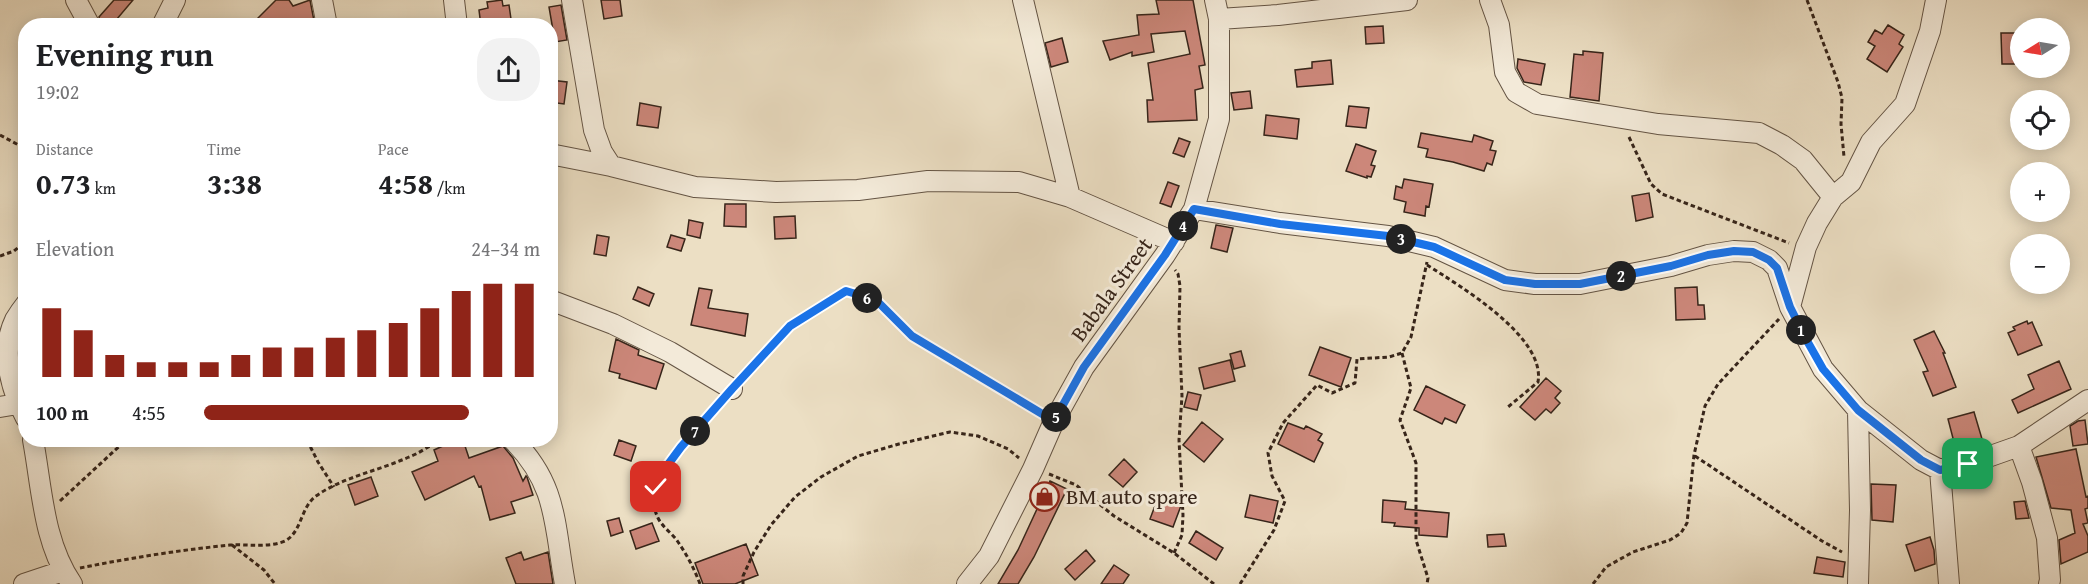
<!DOCTYPE html>
<html lang="en">
<head>
<meta charset="utf-8">
<style>
	body { margin:0; font-family:"Gentium Book Plus",serif; background:#f2f2f2; color:#202124; height:100vh; display:flex; flex-direction:column; font-size:22px; white-space:nowrap }
	* { box-sizing:border-box; margin:0 }
	p { font-size:20px; color:#757577 }
	.icon { flex:none; width:33px; height:33px; fill:none; stroke:currentColor; stroke-width:2; stroke-linecap:round; stroke-linejoin:round }
	.map { position:relative; flex:1; overflow:hidden }
	.sheet { position:absolute; left:18px; top:18px; width:540px; height:429px; display:flex; flex-direction:column; background:#fff; border-radius:24px; box-shadow:0 3px 15px #0003 }
	.sheet>* { flex:none }
	.needle { width:39px; rotate:259deg }
	.fabs { position:absolute; left:2010px; top:18px; display:grid; gap:12px }
	.fabs a { display:grid; place-items:center; width:60px; height:60px; border-radius:50%; background:#fff; box-shadow:0 3px 15px #0003; font-size:30px }
	.pin { position:absolute; display:grid; place-items:center; width:51px; height:51px; color:#fff; margin:-26px; border-radius:12px; box-shadow:0 3px 9px #0006 }
	.km { position:absolute; width:30px; height:30px; margin:-15px; border-radius:50%; background:#222; color:#fff; font-size:16px; line-height:30px; text-align:center }
	.round { display:grid; place-items:center; flex:none; width:63px; height:63px; border-radius:24px; background:#f2f2f2 }
	.head { display:flex; align-items:center; justify-content:space-between; height:102px; padding:0 18px }
	h1 { font-size:33px; font-weight:700; line-height:45px }
	.metrics { display:grid; grid-template-columns:repeat(3,1fr); gap:9px; height:102px; padding:6px 18px }
	.metrics div { display:grid; align-content:center }
	.metrics b { font-size:30px; font-weight:700 }
	.metrics small { font-size:16px; font-weight:400 }
	.metrics p { font-size:16px }
	.chart { height:168px; padding:12px 18px }
	.chart p { display:flex; justify-content:space-between }
	.chart svg { width:100%; height:108px; margin-top:6px; stroke:#8f2418; stroke-width:6 }
	ul { padding:0 18px; list-style:none; font-size:20px }
	li { display:grid; grid-template-columns:96px 72px 1fr; align-items:center; height:45px }
	li i { height:15px; border-radius:8px; background:#8f2418 }
	.map>svg:first-child { display:block }
	.building { fill:#cc877a; stroke:#37251a; stroke-width:1.5 }
	.lines { fill:none; stroke-linecap:round; stroke-linejoin:round }
	.minor-casing { stroke:#645444; stroke-width:22 }
	.path { stroke:#37251a; stroke-width:3; stroke-dasharray:4.5 3; stroke-linecap:butt }
	.minor { stroke:#f3ead9; stroke-width:20 }
	.route-casing { stroke:#fff; stroke-width:12 }
	.route { stroke:#1a73e8; stroke-width:8 }
	.labels { text-anchor:middle; dominant-baseline:central; stroke-width:6; stroke-linejoin:round; paint-order:stroke }
	.street-label { font-size:22px; fill:#37251a; stroke:#f3ead9 }
	.poi-label { font-size:22px; fill:#37251a; stroke:#f3ead9; text-anchor:start }
</style>
</head>
<body>
<div class="map">
<svg width="2088" height="584" viewBox="0 0 2088 584">
	<rect width="100%" height="100%" fill="#ecdfc4"/>
	<filter id="stains"><feTurbulence type="fractalNoise" baseFrequency=".00333" numOctaves="4"/><feColorMatrix values="0 0 0 0 .2 0 0 0 0 .09 0 0 0 0 .02 0 0 0 .5 -.17"/></filter>
	<radialGradient id="worn" r=".72"><stop offset=".6" stop-color="#630" stop-opacity="0"/><stop offset="1" stop-color="#630" stop-opacity=".3"/></radialGradient>
	<path class="building" d="M 114,0 L 133,0 L 111,26 L 102,26 L 99,17 Z
		M 276,0 L 289,0 L 293,6 L 310,0 L 315,26 L 250,26 Z
		M 502,0 L 503,6 L 509,5 L 512,26 L 481,26 L 479,10 L 488,8 L 487,2 Z
		M 601,0 L 620,0 L 622,16 L 604,19 Z
		M 1156,0 L 1193,0 L 1205,65 L 1199,66 L 1203,88 L 1195,90 L 1197,120 L 1148,122 L 1147,100 L 1153,100 L 1148,63 L 1190,54 L 1185,31 L 1151,34 L 1154,52 L 1132,56 L 1132,52 L 1110,60 L 1103,41 L 1139,35 L 1137,15 L 1159,14 Z
		M 561,5 L 567,40 L 555,42 L 549,7 Z
		M 1888,25 L 1904,35 L 1899,44 L 1903,47 L 1887,72 L 1867,59 L 1875,46 L 1868,42 L 1875,30 L 1882,34 Z
		M 1383,26 L 1384,43 L 1366,44 L 1365,27 Z
		M 2001,33 L 2020,33 L 2020,64 L 2002,64 Z
		M 1062,38 L 1068,62 L 1051,67 L 1045,43 Z
		M 1583,51 L 1603,53 L 1599,101 L 1570,97 L 1574,54 L 1583,55 Z
		M 1518,59 L 1545,64 L 1541,85 L 1524,82 L 1517,68 Z
		M 1331,60 L 1333,84 L 1297,87 L 1295,70 L 1312,68 L 1312,62 Z
		M 550,80 L 567,82 L 564,104 L 550,102 Z
		M 1250,91 L 1252,108 L 1234,110 L 1231,93 Z
		M 640,103 L 661,107 L 658,128 L 637,125 Z
		M 1349,106 L 1369,108 L 1366,128 L 1346,126 Z
		M 1266,115 L 1299,119 L 1297,139 L 1264,135 Z
		M 1421,133 L 1472,142 L 1474,135 L 1493,141 L 1490,150 L 1496,151 L 1492,165 L 1487,163 L 1484,171 L 1453,162 L 1426,157 L 1428,149 L 1418,147 Z
		M 1179,138 L 1190,142 L 1184,157 L 1173,153 Z
		M 1356,144 L 1376,151 L 1371,165 L 1375,166 L 1371,177 L 1367,176 L 1367,178 L 1346,171 Z
		M 1404,179 L 1433,184 L 1429,207 L 1426,206 L 1425,216 L 1404,212 L 1406,202 L 1394,199 L 1396,186 L 1402,188 Z
		M 1168,182 L 1179,186 L 1171,207 L 1160,203 Z
		M 1649,193 L 1653,217 L 1636,221 L 1632,196 Z
		M 725,204 L 746,204 L 746,227 L 724,226 Z
		M 795,216 L 796,238 L 775,239 L 774,217 Z
		M 689,220 L 703,223 L 700,238 L 687,235 Z
		M 1216,225 L 1233,228 L 1227,252 L 1211,248 Z
		M 597,235 L 609,237 L 606,256 L 594,254 Z
		M 671,235 L 685,239 L 681,251 L 667,247 Z
		M 638,287 L 654,294 L 649,306 L 633,299 Z
		M 1697,287 L 1698,305 L 1704,305 L 1705,319 L 1676,320 L 1675,288 Z
		M 699,288 L 712,290 L 708,308 L 748,314 L 745,336 L 691,325 Z
		M 2027,321 L 2028,324 L 2032,322 L 2042,345 L 2018,355 L 2008,333 L 2015,330 L 2013,327 Z
		M 1934,331 L 1945,353 L 1943,353 L 1956,387 L 1933,396 L 1923,372 L 1928,371 L 1914,340 Z
		M 616,339 L 639,350 L 638,355 L 664,364 L 656,389 L 619,378 L 620,374 L 609,371 Z
		M 1320,347 L 1351,358 L 1341,387 L 1309,375 Z
		M 1241,351 L 1245,366 L 1234,369 L 1230,354 Z
		M 1230,360 L 1235,381 L 1204,389 L 1199,368 Z
		M 2059,361 L 2071,389 L 2018,413 L 2012,400 L 2034,389 L 2028,375 Z
		M 1546,378 L 1561,391 L 1555,398 L 1560,403 L 1551,413 L 1546,409 L 1535,420 L 1520,407 Z
		M 1426,386 L 1465,405 L 1456,423 L 1445,418 L 1442,424 L 1414,410 Z
		M 1188,392 L 1201,395 L 1197,410 L 1184,407 Z
		M 1974,412 L 1982,439 L 1955,446 L 1948,419 Z
		M 2085,420 L 2088,444 L 2073,446 L 2070,426 L 2078,421 Z
		M 1202,422 L 1223,439 L 1204,462 L 1183,445 Z
		M 1288,423 L 1304,429 L 1306,426 L 1322,434 L 1318,440 L 1323,443 L 1314,462 L 1278,444 Z
		M 443,440 L 463,440 L 469,458 L 503,446 L 513,458 L 523,481 L 526,476 L 527,477 L 533,495 L 511,502 L 515,513 L 490,520 L 481,486 L 479,487 L 474,476 L 425,500 L 412,472 L 438,461 L 434,450 L 445,445 Z
		M 619,440 L 636,446 L 631,461 L 614,455 Z
		M 2076,449 L 2086,497 L 2088,496 L 2088,508 L 2085,509 L 2088,523 L 2083,524 L 2088,536 L 2088,552 L 2061,564 L 2059,540 L 2075,533 L 2071,510 L 2051,508 L 2036,457 Z
		M 1124,459 L 1137,472 L 1123,487 L 1109,475 Z
		M 371,477 L 378,496 L 355,505 L 348,485 Z
		M 1050,481 L 1067,489 L 1034,557 L 1018,584 L 998,584 L 1018,550 Z
		M 1871,484 L 1896,485 L 1893,522 L 1872,520 Z
		M 1159,495 L 1182,503 L 1173,527 L 1150,519 Z
		M 1250,495 L 1278,501 L 1273,523 L 1245,517 Z
		M 1383,500 L 1406,502 L 1405,509 L 1449,513 L 1447,537 L 1419,535 L 1419,528 L 1394,526 L 1395,523 L 1382,522 Z
		M 2025,501 L 2029,518 L 2016,519 L 2014,502 Z
		M 619,518 L 623,532 L 611,536 L 607,521 Z
		M 652,523 L 659,541 L 636,549 L 630,531 Z
		M 1196,531 L 1223,548 L 1216,560 L 1189,543 Z
		M 1504,534 L 1506,546 L 1488,547 L 1487,535 Z
		M 1930,537 L 1934,550 L 1935,564 L 1915,571 L 1906,545 Z
		M 746,544 L 758,575 L 735,584 L 703,584 L 695,563 Z
		M 1086,550 L 1095,561 L 1075,580 L 1065,569 Z
		M 521,552 L 524,560 L 548,552 L 553,584 L 516,584 L 506,558 Z
		M 1817,557 L 1845,562 L 1843,577 L 1814,573 Z
		M 1114,565 L 1129,575 L 1123,584 L 1101,584 Z"/>
	<g class="lines">
		<defs>
			<path id="minor" d="M 76,0 L 90,26
				M 322,0 L 327,26
				M 454,0 L 457,26
				M 572,0 L 594,130 L 602,152 L 611,166 L 695,187 L 776,192 L 858,190 L 928,181 L 1019,182 L 1070,197 L 1174,242
				M 1023,0 L 1070,197
				M 1490,0 L 1499,25 L 1505,72 L 1516,92 L 1537,104 L 1658,124 L 1759,133 L 1782,145 L 1803,160 L 1833,197
				M 1219,19 L 1278,15 L 1407,0
				M 162,26 L 175,0
				M 550,154 L 611,166
				M 1194,209 L 1280,223 L 1388,236 L 1434,247 L 1505,280 L 1535,284 L 1580,284 L 1671,266 L 1708,255 L 1734,251 L 1753,252 L 1769,260 L 1777,268 L 1790,307 L 1823,369 L 1858,410 L 1921,460 L 1940,470 L 1968,464 L 2019,446 L 2088,400
				M 550,300 L 613,324 L 670,352 L 732,389
				M 26,304 C 22,309 18,315 15,320 C 0,351 11,390 26,418
				M 1790,307 L 1806,247 L 1817,223 L 1833,197 L 1851,182 L 1871,142 L 1905,104 L 1930,31 L 1936,0
				M 0,407 L 18,404
				M 33,440 C 42,488 43,542 72,584
				M 513,440 C 558,485 554,525 565,584
				M 2019,446 L 2032,482 L 2047,538 L 2050,580 L 2049,584
				M 1940,470 L 1949,584
				M 24,584 L 63,571
				M 967,584 L 989,556 L 1033,469 L 1054,421 L 1084,367 L 1165,255 L 1194,209 L 1219,119 L 1219,19 L 1215,0
				M 1858,584 L 1860,510 L 1858,410"/>
		</defs>
		<use href="#minor" class="minor-casing"/>
		<path class="path" d="M 1807,0 L 1838,82 L 1842,98 L 1841,124 L 1844,157
			M 0,135 L 26,149
			M 1629,137 L 1651,184 L 1662,194 L 1789,243
			M 0,256 L 14,251 L 26,241
			M 1427,265 C 1460,286 1546,337 1538,382 L 1508,407
			M 1402,353 L 1411,388 L 1400,420 L 1416,463 L 1416,540 L 1428,578 L 1427,584
			M 742,377 L 790,326 L 846,291 L 876,300 L 912,336 L 1041,413
			M 307,440 L 318,462 L 334,487
			M 1695,456 L 1822,541 L 1842,552
			M 1049,474 L 1076,485 L 1114,516 L 1174,553 L 1214,584
			M 60,501 L 126,440
			M 232,545 L 264,570 L 275,584
			M 1174,553 L 1182,535 L 1183,515 L 1179,440 L 1182,396 L 1179,328 L 1180,286 L 1178,274 L 1175,270
			M 80,568 C 130,558 180,550 230,545 C 247,544 269,548 285,541 C 302,532 300,508 316,496 C 343,477 378,471 409,457 C 420,453 430,445 441,440
			M 700,584 C 694,568 686,553 676,539 C 670,532 662,526 658,518 C 639,481 698,428 720,402
			M 743,584 L 743,576 L 754,552 L 771,525 L 795,497 L 821,477 L 858,456 L 899,444 L 950,432 L 978,436 L 1008,449 L 1019,458
			M 1240,584 L 1274,530 L 1285,501 L 1272,476 L 1268,453 L 1283,423 L 1317,385 L 1332,393 L 1355,383 L 1357,359 L 1389,357 L 1402,353 L 1411,337 L 1427,262
			M 1593,584 L 1606,567 L 1633,552 L 1670,540 L 1681,533 L 1687,523 L 1694,455 L 1705,406 L 1718,384 L 1779,319"/>
		<use href="#minor" class="minor"/>
	</g>
	<g class="lines">
		<defs>
			<path id="route" d="M 656,487 L 661,474 L 681,447 L 732,389 L 790,326 L 846,291 L 876,300 L 912,336 L 1054,421 L 1084,367 L 1165,255 L 1194,209 L 1280,224 L 1388,236 L 1434,247 L 1505,280 L 1535,284 L 1580,284 L 1671,266 L 1708,255 L 1734,251 L 1753,252 L 1769,260 L 1777,268 L 1790,307 L 1806,339 L 1823,369 L 1858,410 L 1921,460 L 1940,470 L 1968,464"/>
		</defs>
		<use href="#route" class="route-casing"/>
		<use href="#route" class="route"/>
	</g>
	<defs>
		<symbol id="shop-ring" viewBox="-11 -11 22 22"><circle r="9.5" fill="#f3ead9" stroke="#8f2418" stroke-width="1.5"/><path d="M-5-2.5h2.3a2.7 3.5 0 0 1 5.4 0H5L5.5 6h-11ZM-1.5-2.5h3a1.5 2.3 0 0 0-3 0Z" fill="#8f2418"/></symbol>
	</defs>
	<g fill-rule="evenodd">
		<use href="#shop-ring" x="1028" y="480" width="33" height="33"/>
	</g>
	<g class="labels">
		<g class="street-label">
			<text transform="translate(1111 289) rotate(-54)">Babala Street</text>
		</g>
		<g class="poi-label">
			<text x="1066" y="496">BM auto spare</text>
		</g>
	</g>
	<rect width="100%" height="100%" filter="url(#stains)"/>
	<rect width="100%" height="100%" fill="url(#worn)"/>
</svg>
<div class="fabs">
<a><svg class="needle" viewBox="-14 -14 28 28"><path d="M0-13l5 13h-10z" fill="#e53935"/><path d="M0 13l5-13h-10z" fill="#757577"/></svg></a>
<a><svg class="icon" aria-label="locate" viewBox="0 0 24 24"><circle cx="12" cy="12" r="6"/><path d="M12 2v4M12 18v4M2 12h4M18 12h4"/></svg></a>
<a>+</a>
<a>−</a>
</div>
<div class="pin" style="left:1968px;top:464px;background:#1e9e55"><svg class="icon" aria-label="arrive" viewBox="0 0 24 24"><path d="M6 21V4h12l-3 4 3 4H6"/></svg></div>
<div class="pin" style="left:656px;top:487px;background:#d93025"><svg class="icon" aria-label="check" viewBox="0 0 24 24"><path d="M5 12l5 5 9-10"/></svg></div>
<b class="km" style="left:1801px;top:330px">1</b>
<b class="km" style="left:1621px;top:276px">2</b>
<b class="km" style="left:1401px;top:239px">3</b>
<b class="km" style="left:1183px;top:226px">4</b>
<b class="km" style="left:1056px;top:417px">5</b>
<b class="km" style="left:867px;top:298px">6</b>
<b class="km" style="left:695px;top:431px">7</b>
<section class="sheet">
<div class="head"><div><h1>Evening run</h1><p>19:02</p></div><a class="round"><svg class="icon" aria-label="share" viewBox="0 0 24 24"><path d="M12 15V3M7 8l5-5 5 5M5 13v7h14v-7"/></svg></a></div>
<div class="metrics">
<div><p>Distance</p><b>0.73<small> km</small></b></div>
<div><p>Time</p><b>3:38</b></div>
<div><p>Pace</p><b>4:58<small> /km</small></b></div>
</div>
<div class="chart"><p><span>Elevation</span>24–34 m</p>
<svg viewBox="0 0 160 44" preserveAspectRatio="none"><path d="M5 44V16M15 44V25M25 44V35M35 44V38M45 44V38M55 44V38M65 44V35M75 44V32M85 44V32M95 44V28M105 44V25M115 44V22M125 44V16M135 44V9M145 44V6M155 44V6"/></svg>
</div>
<ul>
<li><b>100 m</b>4:55<i style="width:79%"></i></li>
</ul>
</section>
</div>
</body>
</html>
